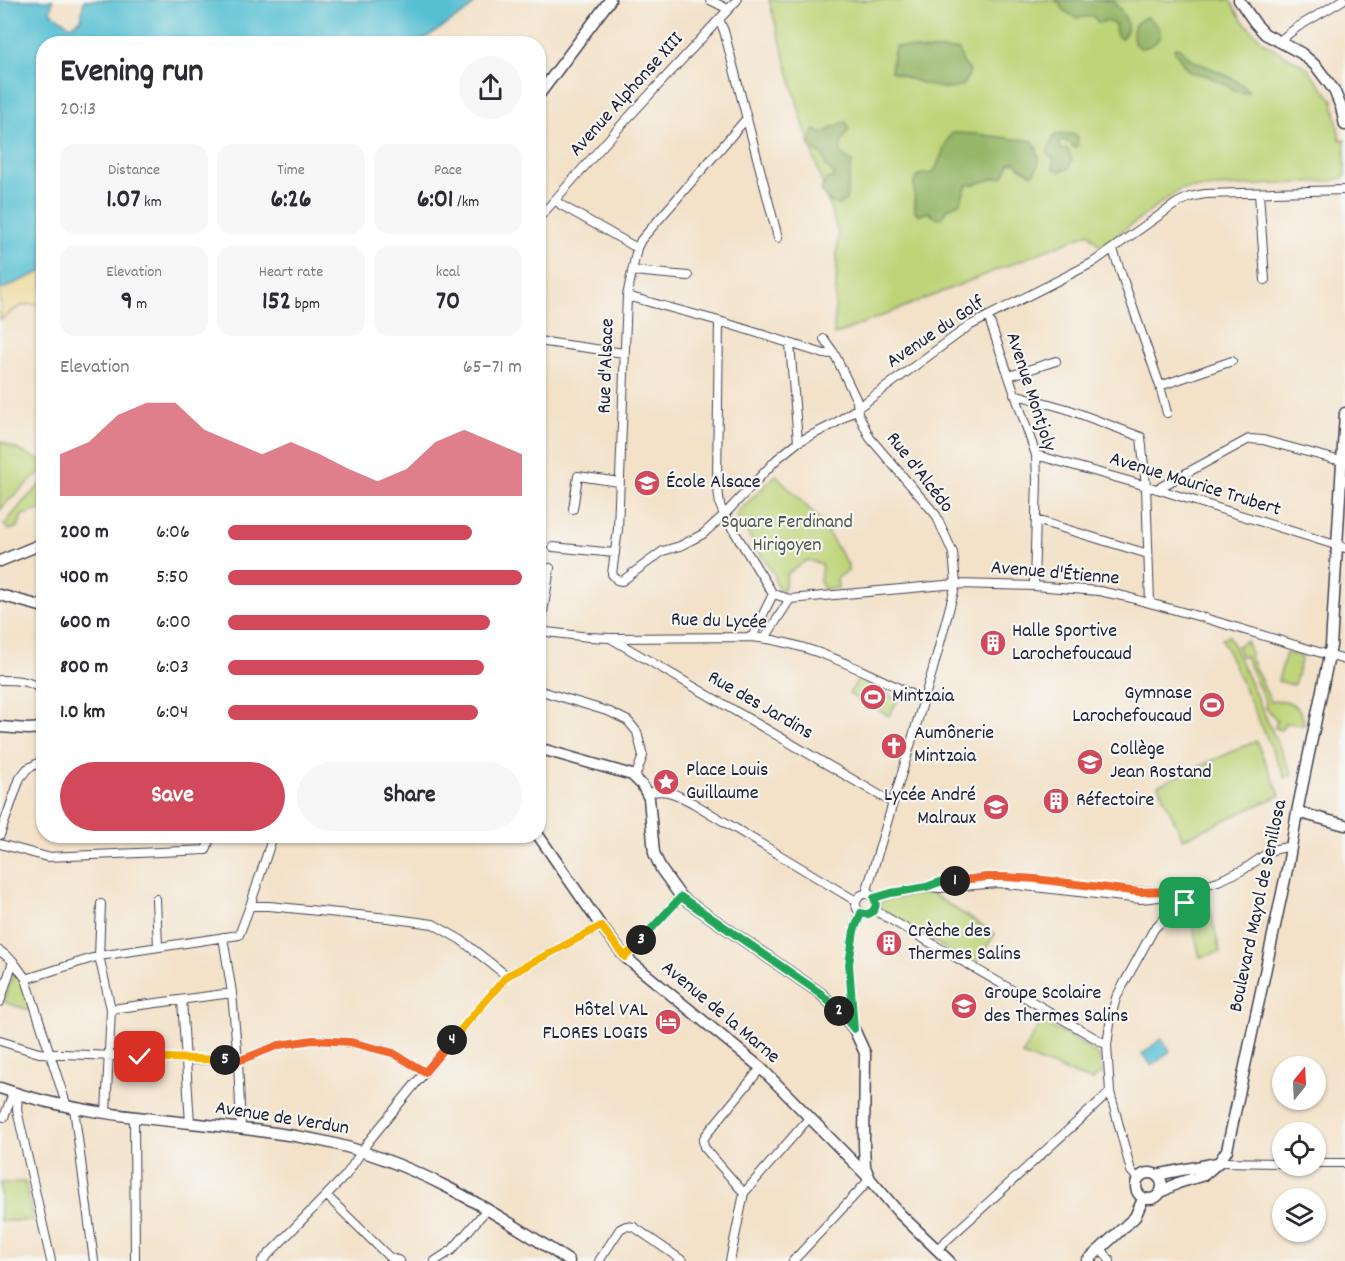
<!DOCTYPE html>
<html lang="en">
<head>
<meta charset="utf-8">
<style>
	body { margin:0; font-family:Dekko,sans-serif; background:#f7f7f7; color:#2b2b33; height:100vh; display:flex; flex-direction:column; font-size:22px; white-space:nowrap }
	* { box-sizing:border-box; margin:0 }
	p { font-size:20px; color:#7c7c81 }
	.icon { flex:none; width:33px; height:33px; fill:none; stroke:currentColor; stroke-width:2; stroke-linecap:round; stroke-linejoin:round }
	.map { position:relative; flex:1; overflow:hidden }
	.details { position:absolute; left:36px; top:36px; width:510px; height:807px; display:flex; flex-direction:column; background:#fff; border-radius:24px; box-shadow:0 2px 4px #0004 }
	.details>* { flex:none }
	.needle { width:39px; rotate:18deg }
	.fabs { position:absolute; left:1272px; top:1056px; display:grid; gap:12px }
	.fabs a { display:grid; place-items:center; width:54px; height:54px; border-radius:50%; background:#fff; box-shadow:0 2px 4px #0004; font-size:30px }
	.pin { position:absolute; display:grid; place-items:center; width:51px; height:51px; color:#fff; margin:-26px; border-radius:12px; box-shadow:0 3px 9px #0006 }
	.km { position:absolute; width:30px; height:30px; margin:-15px; border-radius:50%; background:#222; color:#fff; font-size:16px; line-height:30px; text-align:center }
	.round { display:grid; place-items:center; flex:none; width:63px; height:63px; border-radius:32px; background:#f7f7f7 }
	.headline { display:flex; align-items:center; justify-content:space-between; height:102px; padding:0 24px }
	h1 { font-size:33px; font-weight:700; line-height:45px }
	.figures { display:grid; grid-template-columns:repeat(3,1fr); gap:9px; height:102px; padding:6px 24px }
	.figures div { display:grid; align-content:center; border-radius:15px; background:#f7f7f7; text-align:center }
	.figures b { font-size:26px; font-weight:700 }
	.figures small { font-size:16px; font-weight:400 }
	.figures p { font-size:16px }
	.chart { height:168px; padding:12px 24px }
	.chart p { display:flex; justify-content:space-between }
	.chart svg { width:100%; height:108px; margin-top:6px; fill:#d1495b; opacity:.7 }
	.cta { display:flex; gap:12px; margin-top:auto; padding:12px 24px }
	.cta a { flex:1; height:69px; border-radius:36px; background:#d1495b; color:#fff; font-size:24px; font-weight:700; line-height:69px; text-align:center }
	.cta a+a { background:#f7f7f7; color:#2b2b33 }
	ul { padding:0 24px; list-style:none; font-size:20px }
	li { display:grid; grid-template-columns:96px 72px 1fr; align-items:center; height:45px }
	li i { height:15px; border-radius:8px; background:#d1495b }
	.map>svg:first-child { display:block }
	.green { fill:#bed478; stroke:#707b5a; stroke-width:1.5 }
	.forest { fill:#96b668; stroke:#5c6c52; stroke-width:1.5 }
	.sand { fill:#eeda9e; stroke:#887e6c; stroke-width:1.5 }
	.water { fill:#56c0d3; stroke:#3c7187; stroke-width:1.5 }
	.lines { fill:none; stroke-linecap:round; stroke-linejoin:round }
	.street-casing { stroke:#413f50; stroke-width:10 }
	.secondary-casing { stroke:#413f50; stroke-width:13 }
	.street { stroke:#fff; stroke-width:8 }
	.secondary { stroke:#fff; stroke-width:10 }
	.split-1-casing { stroke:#fff; stroke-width:12 }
	.split-2-casing { stroke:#fff; stroke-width:12 }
	.split-3-casing { stroke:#fff; stroke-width:12 }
	.split-4-casing { stroke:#fff; stroke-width:12 }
	.split-5-casing { stroke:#fff; stroke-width:12 }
	.split-6-casing { stroke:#fff; stroke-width:12 }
	.split-1 { stroke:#f0652b; stroke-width:8 }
	.split-2 { stroke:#22a559; stroke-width:8 }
	.split-3 { stroke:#22a559; stroke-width:8 }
	.split-4 { stroke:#f5b400; stroke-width:8 }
	.split-5 { stroke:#f0652b; stroke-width:8 }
	.split-6 { stroke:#f5b400; stroke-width:8 }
	.labels { text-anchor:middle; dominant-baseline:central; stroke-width:4.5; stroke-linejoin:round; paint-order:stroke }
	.street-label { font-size:20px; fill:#22223b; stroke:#f6f6f2 }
	.poi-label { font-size:20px; fill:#22223b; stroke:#f6f6f2; text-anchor:start }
	.park-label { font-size:20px; fill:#51574d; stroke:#f6f6f2 }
</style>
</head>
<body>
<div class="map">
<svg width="1345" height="1261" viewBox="0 0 1345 1261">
	<rect width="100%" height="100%" fill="#f6f6f2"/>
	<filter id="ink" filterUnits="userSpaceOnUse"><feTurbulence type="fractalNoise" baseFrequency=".0167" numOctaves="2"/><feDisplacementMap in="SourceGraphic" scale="12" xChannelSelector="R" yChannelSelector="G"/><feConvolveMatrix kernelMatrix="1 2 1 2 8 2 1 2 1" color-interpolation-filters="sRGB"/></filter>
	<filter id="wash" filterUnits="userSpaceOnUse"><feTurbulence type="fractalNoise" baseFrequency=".008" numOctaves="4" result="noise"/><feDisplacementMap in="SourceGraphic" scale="24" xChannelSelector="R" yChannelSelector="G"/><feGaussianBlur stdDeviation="1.35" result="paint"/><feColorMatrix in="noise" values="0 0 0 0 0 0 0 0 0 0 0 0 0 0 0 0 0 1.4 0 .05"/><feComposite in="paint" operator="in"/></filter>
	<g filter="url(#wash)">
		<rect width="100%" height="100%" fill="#f3e1c8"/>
		<path class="green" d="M 769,0 L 1230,0 L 1242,20 L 1264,43 L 1306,67 L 1333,100 L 1340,140 L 1345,140 L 1345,177 L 1331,181 L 1181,189 L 1100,247 L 1089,233 L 834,335 L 838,233 L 800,113 Z
			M 0,441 L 43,462 L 44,467 C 31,483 13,494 0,510 Z
			M 776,475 L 819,519 L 848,565 L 848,571 L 837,578 L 838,588 L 824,589 L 820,581 L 822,564 L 807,560 L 787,574 L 784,590 C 777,588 774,583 775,576 L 742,525 L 741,521 L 736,517 L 739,511 Z
			M 43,482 L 43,509 L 22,515 L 18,527 L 9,530 L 4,525 L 24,501 Z
			M 1229,636 L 1292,775 L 1285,778 L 1222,639 Z
			M 1246,641 L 1251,653 L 1249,655 L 1271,702 C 1287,697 1303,706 1304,725 L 1285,723 L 1281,730 L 1275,728 L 1277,720 L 1265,707 L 1266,704 L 1245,656 L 1242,657 L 1237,646 Z
			M 1286,653 L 1302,657 L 1294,685 L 1278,681 Z
			M 859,678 L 898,700 L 889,716 L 849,694 Z
			M 1256,741 L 1280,795 L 1183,839 L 1158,785 Z
			M 929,892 L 995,934 L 974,966 L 878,908 L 882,901 Z
			M 1209,905 L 1220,952 L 1200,957 L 1189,911 Z
			M 13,973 L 20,976 L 32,1011 L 4,1002 Z
			M 1041,1022 L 1075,1040 L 1090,1049 L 1099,1057 L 1102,1074 L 1096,1076 L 1093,1081 L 1022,1055 Z
			M 25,1182 L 33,1221 L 0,1221 L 0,1183 Z"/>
		<path class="forest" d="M 1056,0 L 1112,0 C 1122,11 1135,26 1121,39 L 1116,34 L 1115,24 L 1106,21 L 1098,23 L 1093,16 L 1076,18 L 1066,12 Z
			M 1146,17 C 1149,19 1153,21 1155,24 C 1168,37 1153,47 1140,48 L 1134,43 C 1132,28 1132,24 1146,17 Z
			M 896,46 L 923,50 L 959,50 L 963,63 L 970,71 C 967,79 964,86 955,88 C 939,91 906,78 891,71 L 893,55 Z
			M 1175,47 L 1180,48 C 1189,61 1198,62 1212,69 C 1225,74 1239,81 1249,91 L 1247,93 L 1239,92 L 1208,76 L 1190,72 L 1185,67 L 1174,50 Z
			M 846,122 L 849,129 L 842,142 L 840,152 L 845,158 L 852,162 L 846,199 L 839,205 C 828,202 825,199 821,189 L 827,179 L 832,178 L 834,174 L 826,167 C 823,151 824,157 811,148 C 810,141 811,136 815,130 L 822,134 L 827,132 L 830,128 C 837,127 840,123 846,122 Z
			M 952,133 C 974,133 993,136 1014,139 C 1021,140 1026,139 1033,141 C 1039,153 1043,165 1032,174 L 1022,169 L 1015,162 L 1009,163 L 1006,173 L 1003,177 C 990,177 980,185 967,185 L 960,202 L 946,210 L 944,215 L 941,218 L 933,216 L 929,212 L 920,215 L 915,211 L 914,182 L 918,175 L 933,173 C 942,159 942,147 952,133 Z
			M 1072,134 L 1078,137 L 1077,146 L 1074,148 L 1070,143 L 1063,140 L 1059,141 L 1059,146 L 1063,150 L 1067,149 C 1072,156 1073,162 1068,169 L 1060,171 L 1053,168 L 1053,159 L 1047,153 L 1055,135 Z"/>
		<path class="sand" d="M 43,271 L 43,305 C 24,301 15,309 0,320 L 0,290 Z"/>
		<path class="water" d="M 0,0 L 53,0 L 50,12 L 71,26 L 81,19 L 84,0 L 478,0 L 466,12 L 418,43 L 44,44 L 43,271 L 0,290 Z
			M 1161,1039 L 1170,1051 L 1152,1066 L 1142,1054 Z"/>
	</g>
	<g filter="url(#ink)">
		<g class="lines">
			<defs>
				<path id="street" d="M 710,0 L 724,7 L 727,10
					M 719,19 L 724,31 L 778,238
					M 1278,42 L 1296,28 L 1343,0
					M 747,118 L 641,240 L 637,248 L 627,296 L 618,529 L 612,574 L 617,580 L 622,581 L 663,551 L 680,546 L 703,534 L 724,515 L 777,459 L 798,442 L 834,424 L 859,407 L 969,326 L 1092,263 L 1177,203 L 1190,197 L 1205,194 L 1345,190
					M 1259,193 L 1265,280
					M 555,200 L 561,205 L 637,248
					M 538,219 L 615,132 L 737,0
					M 1113,250 L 1160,386 L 1167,413
					M 633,271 L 688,276
					M 627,296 L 719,321 L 824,354 L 834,353
					M 988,316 L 1036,455 L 1037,479 L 1034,586
					M 719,321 L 717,481 L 720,505 L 724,515 L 773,594
					M 824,339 L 834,353 L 857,401 L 858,413 L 870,438 L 936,515 L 953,553 L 956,584 L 933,669 L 866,893
					M 538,341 L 624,353
					M 790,344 L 798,442
					M 1009,376 L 1056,361
					M 1160,386 L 1232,361
					M 1014,394 L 1067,409 L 1141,437 L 1146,486 L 1150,603
					M 1036,455 L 1157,489 L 1345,548
					M 1157,489 L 1249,439 L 1263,440 L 1345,462
					M 573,509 L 578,476 L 619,482
					M 1036,520 L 1148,554
					M 553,547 L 615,553
					M 773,594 L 790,599 L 956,584 L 1034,586 L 1099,591 L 1127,597 L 1201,617 L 1345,660
					M 538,631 L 589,637 L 610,638 L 752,637 C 812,643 870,674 923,700
					M 540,631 L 550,568
					M 752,637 L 773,594
					M 610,638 L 893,803
					M 765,638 L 790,599
					M 0,680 C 17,680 29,680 44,691
					M 538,690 L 610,712 L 628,721 L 637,732 L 643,756 L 635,777
					M 646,793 C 667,788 675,794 693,803 L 856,901
					M 0,835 L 20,778 L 27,769 L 44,760
					M 0,844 L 47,857 L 206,850 L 211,836
					M 963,880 C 977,878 990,877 1004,877 C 1058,878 1111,894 1165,891
					M 926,887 L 940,888 L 998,883 L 1141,899 L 1168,896 L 1218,881 L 1243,870 L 1272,850 L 1292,846
					M856 904a10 10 0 1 1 20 0a10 10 0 1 1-20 0Z
					M 875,898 L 892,893 L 930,886
					M 156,899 L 158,947
					M 101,904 L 99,956 L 111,1009 L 106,1113
					M 250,906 L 269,906 L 388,918 L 433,924 L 461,940 L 507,976
					M 874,910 L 1107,1045
					M 223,937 L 232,993 L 238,1061 L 241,1128
					M 0,951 L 13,961 L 26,979 L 67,1107
					M 625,957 L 681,897
					M 26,979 L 99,956 L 239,935 L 250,906 L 273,836
					M 182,1000 L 190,1123
					M 0,1002 L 13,961
					M 111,1009 L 232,993
					M 854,1029 L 849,964 L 854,931 L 861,913
					M 0,1041 L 39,1053 L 238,1061 L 279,1045 L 313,1040 L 350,1042 L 393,1053 L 425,1072
					M 74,1108 L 94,1261
					M 4,1117 L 12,1096 L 18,1094 L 17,1110 L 51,1261
					M 134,1118 L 135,1261
					M 1219,1162 L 1282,1163
					M 1316,1163 L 1345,1163
					M 1137,1178 L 1131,1171 L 1110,1092 L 1107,1045 L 1111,1017 L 1116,998 L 1154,929 L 1170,912 L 1190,900 L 1190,890
					M 744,1193 L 704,1147 L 703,1140 L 706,1135 L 761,1068
					M 327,1196 L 389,1257 L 400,1261
					M 1101,1248 L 1110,1261
					M 937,1249 L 1110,1092
					M 262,1261 L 346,1175 L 368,1142 L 425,1072 L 507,976 L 601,926
					M 435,1261 L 452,1250 L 487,1209
					M 599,1261 L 620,1229 L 626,1226 L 634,1227 L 683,1261
					M 730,1261 L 744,1193 L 809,1118
					M 793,1261 L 870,1179"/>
				<path id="secondary" d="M 1239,0 L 1255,23 L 1265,34 L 1301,53 L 1316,66 L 1334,90 L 1341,107 L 1345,125
					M 538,96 L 610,0
					M 0,561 L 44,543
					M 0,595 L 44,607
					M 0,727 L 28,729 L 44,728
					M 538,748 L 632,775 L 642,785 L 649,798 L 654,853 L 661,869 L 681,897 L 820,993 L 840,1012 L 854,1029 L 865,1053 L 864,1145 L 865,1167 L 870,1179
					M 1297,812 L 1345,825
					M 538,835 L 601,926 L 625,957 L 761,1068 L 870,1179 L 900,1214 L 949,1261
					M 0,1088 C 102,1124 212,1119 317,1140 C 410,1158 492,1210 569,1261
					M1136 1186a13 13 0 1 1 26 0a13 13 0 1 1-26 0Z
					M 1156,1175 L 1217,1163
					M 1161,1192 L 1178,1183 L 1204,1175 L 1219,1162 L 1227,1150 L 1288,865 L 1297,812 L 1331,646 L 1345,413
					M 1087,1261 L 1135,1217 L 1143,1199"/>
			</defs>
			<use href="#street" class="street-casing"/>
			<use href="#secondary" class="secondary-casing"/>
			<use href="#street" class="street"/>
			<use href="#secondary" class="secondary"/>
		</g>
	</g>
	<g class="lines" filter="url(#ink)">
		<defs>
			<path id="split-1" d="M 955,881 L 986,877 L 1004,877 L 1036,879 L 1140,892 L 1190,890 L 1190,900 L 1185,903"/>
			<path id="split-2" d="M 839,1011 L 854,1029 L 849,964 L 854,931 L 861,913 C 871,917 879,908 874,898 L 891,893 L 926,887 L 940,882 L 955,881"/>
			<path id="split-3" d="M 641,940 L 681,897 L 820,993 L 839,1011"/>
			<path id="split-4" d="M 452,1040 L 507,976 L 601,926 L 625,957 L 641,940"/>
			<path id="split-5" d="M 225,1060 L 238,1061 L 279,1045 L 313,1040 L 350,1042 L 393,1053 L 425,1072 L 452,1040"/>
			<path id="split-6" d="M 140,1057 L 225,1060"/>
		</defs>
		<use href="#split-1" class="split-1-casing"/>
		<use href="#split-2" class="split-2-casing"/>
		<use href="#split-3" class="split-3-casing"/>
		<use href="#split-4" class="split-4-casing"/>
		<use href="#split-5" class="split-5-casing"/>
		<use href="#split-6" class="split-6-casing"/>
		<use href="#split-1" class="split-1"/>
		<use href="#split-2" class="split-2"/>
		<use href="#split-3" class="split-3"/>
		<use href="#split-4" class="split-4"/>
		<use href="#split-5" class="split-5"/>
		<use href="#split-6" class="split-6"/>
	</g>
	<defs>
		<symbol id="school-disc" viewBox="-11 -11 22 22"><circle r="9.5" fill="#d1495b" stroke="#f6f6f2"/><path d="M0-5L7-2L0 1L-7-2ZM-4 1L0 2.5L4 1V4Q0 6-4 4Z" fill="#fff"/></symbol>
		<symbol id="building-disc" viewBox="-11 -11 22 22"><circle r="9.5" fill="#d1495b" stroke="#f6f6f2"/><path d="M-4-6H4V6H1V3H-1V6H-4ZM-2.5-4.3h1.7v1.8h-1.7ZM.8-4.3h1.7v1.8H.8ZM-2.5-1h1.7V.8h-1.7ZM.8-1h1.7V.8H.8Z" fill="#fff"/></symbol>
		<symbol id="stadium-disc" viewBox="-11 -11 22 22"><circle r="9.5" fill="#d1495b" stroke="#f6f6f2"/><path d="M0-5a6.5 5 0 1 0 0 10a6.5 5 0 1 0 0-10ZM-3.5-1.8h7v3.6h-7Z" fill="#fff"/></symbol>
		<symbol id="church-disc" viewBox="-11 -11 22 22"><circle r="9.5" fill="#d1495b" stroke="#f6f6f2"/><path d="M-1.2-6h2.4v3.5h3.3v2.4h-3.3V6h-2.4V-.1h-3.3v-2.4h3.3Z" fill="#fff"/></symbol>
		<symbol id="sight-disc" viewBox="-11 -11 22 22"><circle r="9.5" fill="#d1495b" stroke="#f6f6f2"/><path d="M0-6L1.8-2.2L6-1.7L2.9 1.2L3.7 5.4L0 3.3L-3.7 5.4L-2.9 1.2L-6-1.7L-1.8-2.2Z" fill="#fff"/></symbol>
		<symbol id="hotel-disc" viewBox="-11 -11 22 22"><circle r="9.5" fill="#d1495b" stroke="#f6f6f2"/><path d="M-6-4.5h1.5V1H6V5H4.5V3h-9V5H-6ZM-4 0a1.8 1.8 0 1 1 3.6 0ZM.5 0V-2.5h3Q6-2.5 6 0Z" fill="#fff"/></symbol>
	</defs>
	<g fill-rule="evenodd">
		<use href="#school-disc" x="632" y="468" width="30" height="30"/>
		<use href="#building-disc" x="978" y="628" width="30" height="30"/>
		<use href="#stadium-disc" x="858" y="682" width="30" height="30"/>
		<use href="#stadium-disc" x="1197" y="690" width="30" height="30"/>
		<use href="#church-disc" x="879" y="731" width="30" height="30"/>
		<use href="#school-disc" x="1075" y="747" width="30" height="30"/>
		<use href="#sight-disc" x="651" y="767" width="30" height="30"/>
		<use href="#building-disc" x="1041" y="786" width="30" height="30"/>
		<use href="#school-disc" x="981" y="792" width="30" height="30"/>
		<use href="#building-disc" x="874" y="928" width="30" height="30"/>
		<use href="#school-disc" x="949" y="991" width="30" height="30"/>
		<use href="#hotel-disc" x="653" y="1007" width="30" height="30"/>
	</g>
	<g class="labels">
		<g class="street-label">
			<text transform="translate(627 95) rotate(-48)">Avenue Alphonse XIII</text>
			<text transform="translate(936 333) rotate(-34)">Avenue du Golf</text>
			<text transform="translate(607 366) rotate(-88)">Rue d'Alsace</text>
			<text transform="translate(1030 392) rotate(72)">Avenue Montjoly</text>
			<text transform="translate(919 473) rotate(52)">Rue d'Alcédo</text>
			<text transform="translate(1195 485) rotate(17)">Avenue Maurice Trubert</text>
			<text transform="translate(1055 574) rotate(5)">Avenue d'Étienne</text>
			<text transform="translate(719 622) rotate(2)">Rue du Lycée</text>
			<text transform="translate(760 706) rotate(30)">Rue des Jardins</text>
			<text transform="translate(1259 906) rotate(-78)">Boulevard Mayol de Senillosa</text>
			<text transform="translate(720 1013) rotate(40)">Avenue de la Marne</text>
			<text transform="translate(282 1119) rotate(9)">Avenue de Verdun</text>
		</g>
		<g class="poi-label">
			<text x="666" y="483">École Alsace</text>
			<text x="1012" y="632">Halle Sportive<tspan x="1012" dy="23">Larochefoucaud</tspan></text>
			<text x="1192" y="694" text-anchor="end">Gymnase<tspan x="1192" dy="23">Larochefoucaud</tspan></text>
			<text x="892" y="697">Mintzaia</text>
			<text x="914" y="734">Aumônerie<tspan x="914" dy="23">Mintzaia</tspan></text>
			<text x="1110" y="750">Collège<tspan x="1110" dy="23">Jean Rostand</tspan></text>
			<text x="686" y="771">Place Louis<tspan x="686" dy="23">Guillaume</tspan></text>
			<text x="976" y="796" text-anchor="end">Lycée André<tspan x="976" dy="23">Malraux</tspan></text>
			<text x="1076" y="801">Réfectoire</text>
			<text x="908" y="932">Crèche des<tspan x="908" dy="23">Thermes Salins</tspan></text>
			<text x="984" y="994">Groupe Scolaire<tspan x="984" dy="23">des Thermes Salins</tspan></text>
			<text x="648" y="1011" text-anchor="end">Hôtel VAL<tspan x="648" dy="23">FLORES LOGIS</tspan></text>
		</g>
		<g class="park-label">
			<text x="787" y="523">Square Ferdinand<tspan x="787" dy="23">Hirigoyen</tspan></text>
		</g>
	</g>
</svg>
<div class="fabs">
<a><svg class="needle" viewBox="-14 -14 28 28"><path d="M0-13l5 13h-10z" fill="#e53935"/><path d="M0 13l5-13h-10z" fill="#7c7c81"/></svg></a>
<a><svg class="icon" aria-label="locate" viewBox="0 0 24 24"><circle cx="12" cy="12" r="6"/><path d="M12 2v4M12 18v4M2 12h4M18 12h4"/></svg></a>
<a><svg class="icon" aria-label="layers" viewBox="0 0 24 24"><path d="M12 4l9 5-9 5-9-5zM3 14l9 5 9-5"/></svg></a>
</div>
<div class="pin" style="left:1185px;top:903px;background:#1e9e55"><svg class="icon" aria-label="arrive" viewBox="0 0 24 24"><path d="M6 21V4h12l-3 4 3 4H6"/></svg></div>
<div class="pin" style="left:140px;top:1057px;background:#d93025"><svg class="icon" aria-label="check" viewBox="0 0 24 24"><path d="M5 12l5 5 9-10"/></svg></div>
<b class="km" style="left:955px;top:881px">1</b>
<b class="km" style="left:839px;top:1011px">2</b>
<b class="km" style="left:641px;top:940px">3</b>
<b class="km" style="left:452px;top:1040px">4</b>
<b class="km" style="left:225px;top:1060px">5</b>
<section class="details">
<div class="headline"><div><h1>Evening run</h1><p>20:13</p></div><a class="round"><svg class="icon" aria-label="share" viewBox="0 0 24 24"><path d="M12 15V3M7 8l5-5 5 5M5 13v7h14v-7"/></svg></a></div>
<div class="figures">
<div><p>Distance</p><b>1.07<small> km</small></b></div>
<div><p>Time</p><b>6:26</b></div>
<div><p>Pace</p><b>6:01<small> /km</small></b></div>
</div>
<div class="figures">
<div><p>Elevation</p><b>9<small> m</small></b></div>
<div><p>Heart rate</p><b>152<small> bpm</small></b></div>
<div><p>kcal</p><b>70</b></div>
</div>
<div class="chart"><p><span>Elevation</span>65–71 m</p>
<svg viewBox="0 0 160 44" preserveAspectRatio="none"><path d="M0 44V27L10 22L20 11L30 6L40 6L50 17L60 22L70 27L80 22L90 27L100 33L110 38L120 33L130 22L140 17L150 22L160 27V44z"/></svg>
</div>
<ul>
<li><b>200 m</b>6:06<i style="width:83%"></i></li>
<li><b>400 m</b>5:50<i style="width:100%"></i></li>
<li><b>600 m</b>6:00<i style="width:89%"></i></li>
<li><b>800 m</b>6:03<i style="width:87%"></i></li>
<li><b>1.0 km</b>6:04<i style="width:85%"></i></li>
</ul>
<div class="cta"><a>Save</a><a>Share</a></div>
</section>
</div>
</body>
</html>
